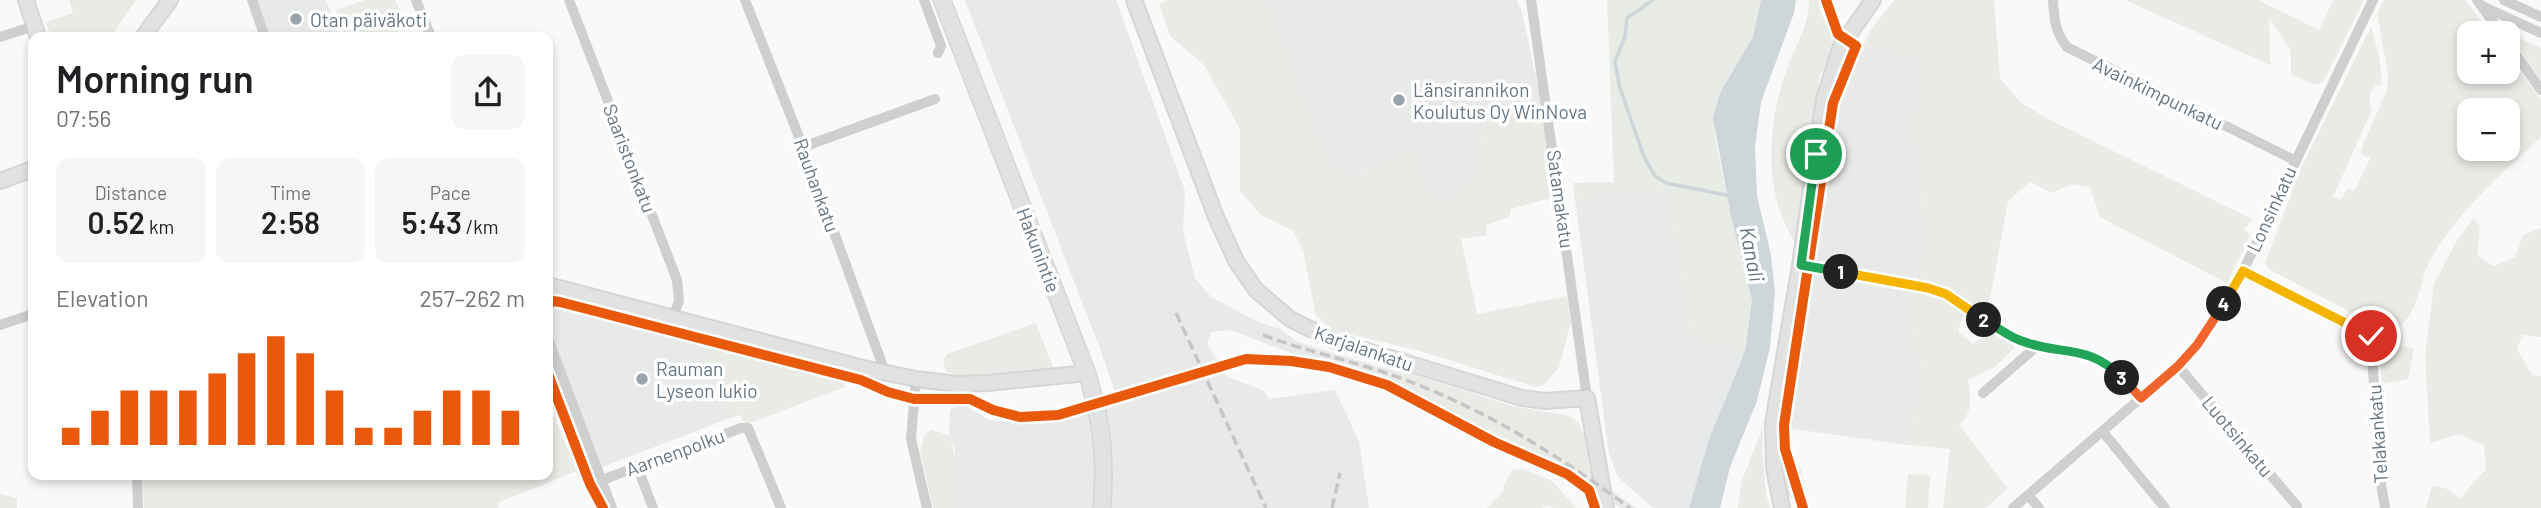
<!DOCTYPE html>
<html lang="en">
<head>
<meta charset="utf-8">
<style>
	body { margin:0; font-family:Barlow,sans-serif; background:#f6f6f6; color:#202124; height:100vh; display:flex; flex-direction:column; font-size:26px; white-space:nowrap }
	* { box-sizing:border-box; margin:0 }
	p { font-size:23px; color:#757577 }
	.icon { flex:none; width:38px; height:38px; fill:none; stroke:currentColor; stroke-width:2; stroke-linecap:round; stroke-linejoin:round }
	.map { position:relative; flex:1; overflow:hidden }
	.drawer { position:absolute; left:28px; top:32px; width:525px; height:448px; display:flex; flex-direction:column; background:#fff; border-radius:14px; box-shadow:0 4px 10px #0003 }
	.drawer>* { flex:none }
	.tools { position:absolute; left:2457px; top:21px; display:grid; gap:14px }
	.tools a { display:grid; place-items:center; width:63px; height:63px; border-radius:14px; background:#fff; box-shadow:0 4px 10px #0003; font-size:35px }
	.pin { position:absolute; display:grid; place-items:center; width:60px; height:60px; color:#fff; margin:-30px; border:4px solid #fff; border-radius:50%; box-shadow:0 2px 7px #0007 }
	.km { position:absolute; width:35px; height:35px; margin:-18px; border-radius:50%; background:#222; color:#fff; font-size:19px; line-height:35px; text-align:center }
	.round { display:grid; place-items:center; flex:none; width:74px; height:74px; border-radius:14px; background:#f6f6f6 }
	.summary { display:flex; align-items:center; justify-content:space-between; height:119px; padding:0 28px }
	h1 { font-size:38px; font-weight:600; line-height:52px }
	.figures { display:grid; grid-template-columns:repeat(3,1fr); gap:10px; height:119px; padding:7px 28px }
	.figures div { display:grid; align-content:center; border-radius:14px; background:#f6f6f6; text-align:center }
	.figures b { font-size:30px; font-weight:600 }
	.figures small { font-size:19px; font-weight:400 }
	.figures p { font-size:19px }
	.chart { height:196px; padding:14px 28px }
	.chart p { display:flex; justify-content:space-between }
	.chart svg { width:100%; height:126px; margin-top:7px; stroke:#ea580c; stroke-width:6 }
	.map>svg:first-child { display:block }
	.built { fill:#e8e9e9 }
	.green { fill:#e8ebe6; fill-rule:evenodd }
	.water { fill:#ced6d9 }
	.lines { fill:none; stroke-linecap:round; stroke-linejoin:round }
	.stream { stroke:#ced6d9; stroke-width:3.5 }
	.major-casing { stroke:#d5d6d7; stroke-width:18 }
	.highway-casing { stroke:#d5d6d6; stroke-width:19 }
	.minor { stroke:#cecfd0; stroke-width:10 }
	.major { stroke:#e1e2e2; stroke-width:14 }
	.highway { stroke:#e1e2e2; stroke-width:16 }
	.rail { stroke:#c3c5c6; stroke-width:3.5; stroke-dasharray:10 5; stroke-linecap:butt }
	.cycleway-casing { stroke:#fff; stroke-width:15 }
	.cycleway { stroke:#e8590c; stroke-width:10 }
	.split-1-casing { stroke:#fff; stroke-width:14 }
	.split-2-casing { stroke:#fff; stroke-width:14 }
	.split-3-casing { stroke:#fff; stroke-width:14 }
	.split-4-casing { stroke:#fff; stroke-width:14 }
	.split-5-casing { stroke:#fff; stroke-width:14 }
	.split-1 { stroke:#22a559; stroke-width:9 }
	.split-2 { stroke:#f5b400; stroke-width:9 }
	.split-3 { stroke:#22a559; stroke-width:9 }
	.split-4 { stroke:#f0652b; stroke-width:9 }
	.split-5 { stroke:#f5b400; stroke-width:9 }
	.poi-dot { fill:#99a4ac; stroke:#fff; stroke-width:2.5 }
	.labels { text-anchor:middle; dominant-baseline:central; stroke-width:7; stroke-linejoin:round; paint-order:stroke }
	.poi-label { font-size:19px; fill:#657683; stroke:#fff; text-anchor:start }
	.street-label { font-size:19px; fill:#657683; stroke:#fff }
	.water-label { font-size:21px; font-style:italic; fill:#60757c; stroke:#fff }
</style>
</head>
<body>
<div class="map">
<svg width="2541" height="508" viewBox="0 0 2541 508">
	<rect width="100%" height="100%" fill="#f9f9f9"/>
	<path class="built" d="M 253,0 L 326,0 L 341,37 L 265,37 Z
		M 965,0 L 1116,0 L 1185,191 L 1183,231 L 1195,278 L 1211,297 L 1258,322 L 1280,329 L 1298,342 L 1409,376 L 1593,478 L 1636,508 L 1620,508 L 1584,479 L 1547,454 L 1362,369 L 1294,354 L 1230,330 L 1211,332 L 1207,344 L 1228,377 L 1263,390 L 1269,399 L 1335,390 L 1359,441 L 1369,508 L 955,508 L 952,489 L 955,448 L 949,435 L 950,410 L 957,406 L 966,406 L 989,420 L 1022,423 L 1057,418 L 1118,400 L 1099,346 Z
		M 1265,0 L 1517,0 L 1522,13 L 1540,95 L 1487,105 L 1476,171 L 1449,205 L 1428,194 L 1412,151 L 1374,165 L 1356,175 L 1328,163 Z
		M 1861,49 L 1888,51 L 1917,59 L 1914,136 L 1926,250 L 1917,265 L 1910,304 L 1915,313 L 1909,354 L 1922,356 L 1909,445 L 1786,428 L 1835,127 L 1846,83 Z
		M 1667,191 L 1691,339 L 1745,351 L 1709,439 L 1689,508 L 1653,508 L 1618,477 L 1609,454 L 1575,199 Z
		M 559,305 L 702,340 L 730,418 L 600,468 L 548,325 L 548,309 Z"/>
	<path class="green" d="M 69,0 L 136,0 L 111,37 L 51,37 L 46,22 L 73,13 Z
		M 365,0 L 395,0 L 410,27 L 385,37 L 373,37 L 370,33 L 361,37 L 345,37 L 336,10 Z
		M 1169,0 L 1265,0 L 1328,162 L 1357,175 L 1374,165 L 1412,151 L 1428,194 L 1449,205 L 1476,171 L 1487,105 L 1510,85 L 1540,95 L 1554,197 L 1511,209 L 1509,217 L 1487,225 L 1486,235 L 1461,239 L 1477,314 L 1567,296 L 1571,322 L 1559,367 L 1544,385 L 1536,387 L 1420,351 L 1332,330 L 1316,315 L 1303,250 L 1293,231 L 1261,215 L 1240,191 L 1240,129 L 1204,65 L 1170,36 L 1159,4 Z
		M 1607,0 L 1761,0 L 1753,37 L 1721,91 L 1715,137 L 1730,212 L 1752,301 L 1745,351 L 1691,339 L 1667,191 L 1575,199 L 1573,183 L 1614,182 Z
		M 1809,0 L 1819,0 C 1821,32 1851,41 1820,74 L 1795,243 C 1762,190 1767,123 1788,66 C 1796,45 1810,22 1809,0 Z
		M 1894,0 L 1994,0 L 2000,78 L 2020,102 L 2046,118 L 2252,219 L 2245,229 L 2250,236 L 2227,283 L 2100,217 L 2090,187 L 2071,184 L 2052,193 L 2030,182 L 2008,201 L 1988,310 L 1979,311 L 1949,290 L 1915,278 L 1917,265 L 1926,250 L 1914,135 L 1917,59 L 1888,51 L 1861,49 L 1871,30 Z
		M 2125,0 L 2258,0 L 2319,30 L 2333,0 L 2364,0 L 2323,82 L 2315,85 L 2291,74 L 2291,51 L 2269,18 L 2270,65 Z
		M 2384,0 L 2466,0 L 2490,33 L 2469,33 L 2469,72 L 2508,72 L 2508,54 L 2541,100 L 2541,137 C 2504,171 2457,213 2432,257 C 2417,282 2421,317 2392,331 L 2374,324 L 2270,270 L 2265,263 L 2301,168 L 2371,27 C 2376,46 2383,65 2381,86 L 2375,84 C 2369,91 2368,102 2372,110 L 2333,197 L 2341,200 L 2347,189 L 2355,190 L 2370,158 L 2361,154 L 2362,147 L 2387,90 L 2388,74 L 2377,13 ZM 2469,110 L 2508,110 L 2508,149 L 2469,149 Z
		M 2513,35 L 2541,48 L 2541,80 L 2512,38 Z
		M 2474,218 L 2480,227 L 2477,255 L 2493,266 L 2515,258 L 2523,235 L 2541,228 L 2541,337 L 2522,335 L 2517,349 L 2532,375 L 2541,376 L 2541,508 L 2426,508 L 2432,486 L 2445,488 L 2460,498 L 2486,469 L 2484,446 L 2460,434 L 2430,443 L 2425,356 L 2434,284 L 2456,242 Z
		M 1913,288 L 1943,298 L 1963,315 L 1958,332 L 1973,344 L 1992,331 L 2015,347 L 1996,366 L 1968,380 C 1971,397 1973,413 1959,425 L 2008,488 L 1986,508 L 1943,508 L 1950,449 L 1909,445 L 1922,357 L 1909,354 L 1915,313 L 1910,304 Z
		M 1036,323 L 1053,367 L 1052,371 L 962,377 L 946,371 L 943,362 L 947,354 Z
		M 702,340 L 842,379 L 845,387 L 745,425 L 741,415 L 730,418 Z
		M 2404,346 L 2414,349 L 2408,379 L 2382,384 L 2380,350 Z
		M 1359,362 L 1412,374 L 1512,406 L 1570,416 L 1579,423 L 1585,436 L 1594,490 L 1580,478 L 1465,426 L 1413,394 L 1389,382 L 1356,372 Z
		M 548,402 L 577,471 L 499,502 L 498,508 L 144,508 L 143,474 L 548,474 Z
		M 1763,427 L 1762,449 L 1766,494 L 1770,508 L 1738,508 L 1741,483 Z
		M 932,430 L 949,435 C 959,457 952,484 955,508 L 933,508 L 920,451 L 925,434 Z
		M 1792,454 L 1801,469 L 1809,508 L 1806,508 L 1804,503 Z
		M 1785,457 L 1796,501 L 1788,496 L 1780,466 Z
		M 1524,469 L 1552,481 L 1576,508 L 1553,508 L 1550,505 L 1542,508 L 1487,508 L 1504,491 L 1504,484 L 1513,470 Z
		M 1908,474 L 1930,475 L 1928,508 L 1905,508 Z
		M 0,494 L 17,498 L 17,508 L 0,508 Z"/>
	<path class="water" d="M 1761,0 L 1796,0 L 1794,13 L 1761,102 L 1755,147 L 1757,196 L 1771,255 L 1775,293 L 1770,347 L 1757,401 L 1730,467 L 1720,508 L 1689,508 L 1709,439 L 1745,351 L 1752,301 L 1730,212 L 1713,117 L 1721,91 L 1753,37 Z"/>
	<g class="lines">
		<path class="stream" d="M 1653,0 L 1627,18 L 1625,37 L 1615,61 L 1619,85 L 1644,157 L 1655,176 L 1666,183 L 1731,196"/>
		<defs>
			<path id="major" d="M 26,0 L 38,37
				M 1134,0 L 1216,217 L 1236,261 L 1256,290 L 1290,319 L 1335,341 L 1522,398 L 1545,401 L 1587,398 L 1606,508
				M 143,37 L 170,0
				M 0,181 L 33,169
				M 548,285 L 863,368 L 916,379 L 957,384 L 988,383 L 1087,373
				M 1782,508 L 1774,468 L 1773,423 L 1800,265 L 1824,99 L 1841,46 L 1873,0"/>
			<path id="highway" d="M 942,0 L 1087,373 C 1102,423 1106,455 1102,508"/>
		</defs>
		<use href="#major" class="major-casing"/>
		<use href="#highway" class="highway-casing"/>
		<path class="minor" d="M 252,0 L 265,37
			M 416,0 L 431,37
			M 569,0 L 677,280 L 679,301 L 673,317
			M 745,0 L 803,147 L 885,372
			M 924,0 L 941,46 L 938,53
			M 1531,0 L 1587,398
			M 2053,0 C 2054,18 2055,32 2067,47 L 2294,160
			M 2477,0 L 2501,33
			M 2504,0 L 2541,17
			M 2482,6 L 2541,33
			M 0,37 L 34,26
			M 2508,43 L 2541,90
			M 803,147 L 935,99
			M 1800,265 L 1928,288 C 1968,302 1997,334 2037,346
			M 2243,271 L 2371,336 L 2379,471 L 2385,508
			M 0,325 L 33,314
			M 548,339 L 612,508
			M 2178,366 L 2297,506
			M 916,379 L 911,439 L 927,508
			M 1983,393 L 2037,346 C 2091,351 2105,360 2141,398
			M 2103,432 L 2165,508
			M 637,466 L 653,508
			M 137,474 L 138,508
			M 602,480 L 741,428 L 748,428 L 781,508
			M 2028,495 L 2039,508
			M 2013,508 L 2178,366 L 2197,345 L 2243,271 L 2373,0"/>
		<use href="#major" class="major"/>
		<use href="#highway" class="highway"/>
		<path class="rail" d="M 1176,313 L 1266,508
			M 1263,335 C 1305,351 1349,360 1392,375 C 1480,406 1555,453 1630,508
			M 1332,508 L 1340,473"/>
		<defs>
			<path id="cycleway" d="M 548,305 L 553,301 L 560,302 L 861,380 L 888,392 L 914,399 L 970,399 L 993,410 L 1020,417 L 1058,415 L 1246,359 L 1291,361 L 1329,367 L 1387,385 L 1494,442 L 1567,474 L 1589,490 L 1595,508
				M 548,374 L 590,484 L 603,508
				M 1803,508 L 1785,449 L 1784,425 L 1833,103 L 1856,46 L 1838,34 L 1826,0"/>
		</defs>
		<use href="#cycleway" class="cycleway-casing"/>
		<use href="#cycleway" class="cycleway"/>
	</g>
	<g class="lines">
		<defs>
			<path id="split-1" d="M 1816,154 L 1801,265 L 1841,272"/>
			<path id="split-2" d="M 1841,272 L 1928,288 L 1946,294 L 1984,320"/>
			<path id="split-3" d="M 1984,320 C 1996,326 2009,337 2022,341 C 2060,356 2089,343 2122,378"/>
			<path id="split-4" d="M 2122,378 L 2141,398 L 2178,366 L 2197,345 L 2224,304"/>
			<path id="split-5" d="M 2224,304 L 2243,271 L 2371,336"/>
		</defs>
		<use href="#split-1" class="split-1-casing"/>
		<use href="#split-2" class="split-2-casing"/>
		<use href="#split-3" class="split-3-casing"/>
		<use href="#split-4" class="split-4-casing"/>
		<use href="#split-5" class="split-5-casing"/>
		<use href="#split-1" class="split-1"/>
		<use href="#split-2" class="split-2"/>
		<use href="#split-3" class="split-3"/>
		<use href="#split-4" class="split-4"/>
		<use href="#split-5" class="split-5"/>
	</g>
	<g class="poi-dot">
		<circle cx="296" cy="19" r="7"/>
		<circle cx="1399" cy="100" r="7"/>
		<circle cx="642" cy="379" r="7"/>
	</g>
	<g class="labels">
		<g class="poi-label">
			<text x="310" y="19">Otan päiväkoti</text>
			<text x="1413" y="89">Länsirannikon<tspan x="1413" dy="22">Koulutus Oy WinNova</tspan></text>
			<text x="656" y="368">Rauman<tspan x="656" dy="22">Lyseon lukio</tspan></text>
		</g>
		<g class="street-label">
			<text transform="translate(2158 93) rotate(26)">Avainkimpunkatu</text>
			<text transform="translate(630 158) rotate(69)">Saaristonkatu</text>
			<text transform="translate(817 185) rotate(70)">Rauhankatu</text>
			<text transform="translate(1561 199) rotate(82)">Satamakatu</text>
			<text transform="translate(2271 209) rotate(-65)">Lonsinkatu</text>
			<text transform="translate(1039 250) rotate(69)">Hakunintie</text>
			<text transform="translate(1364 348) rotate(19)">Karjalankatu</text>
			<text transform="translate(2377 434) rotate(-94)">Telakankatu</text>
			<text transform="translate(2238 436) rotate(50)">Luotsinkatu</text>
			<text transform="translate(675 452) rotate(-20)">Aarnenpolku</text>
		</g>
		<g class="water-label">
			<text transform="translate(1753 254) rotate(79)">Kanali</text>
		</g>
	</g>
</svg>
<div class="tools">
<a>+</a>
<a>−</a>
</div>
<div class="pin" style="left:1816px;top:154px;background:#1e9e55"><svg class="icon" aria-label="arrive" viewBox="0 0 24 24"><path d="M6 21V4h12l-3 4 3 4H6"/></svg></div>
<div class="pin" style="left:2371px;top:336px;background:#d93025"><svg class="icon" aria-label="check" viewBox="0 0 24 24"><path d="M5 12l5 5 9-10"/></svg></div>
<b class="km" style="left:1841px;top:272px">1</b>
<b class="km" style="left:1984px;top:320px">2</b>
<b class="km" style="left:2122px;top:378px">3</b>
<b class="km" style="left:2224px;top:304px">4</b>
<section class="drawer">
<div class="summary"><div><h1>Morning run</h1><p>07:56</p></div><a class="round"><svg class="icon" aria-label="share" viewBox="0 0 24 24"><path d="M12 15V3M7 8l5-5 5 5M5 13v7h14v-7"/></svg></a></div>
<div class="figures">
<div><p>Distance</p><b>0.52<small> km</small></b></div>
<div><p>Time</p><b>2:58</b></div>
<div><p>Pace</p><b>5:43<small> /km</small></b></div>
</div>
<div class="chart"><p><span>Elevation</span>257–262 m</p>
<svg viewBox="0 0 160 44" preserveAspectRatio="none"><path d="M5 44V38M15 44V32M25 44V25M35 44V25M45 44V25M55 44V19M65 44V12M75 44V6M85 44V12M95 44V25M105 44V38M115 44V38M125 44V32M135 44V25M145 44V25M155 44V32"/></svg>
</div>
</section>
</div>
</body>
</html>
